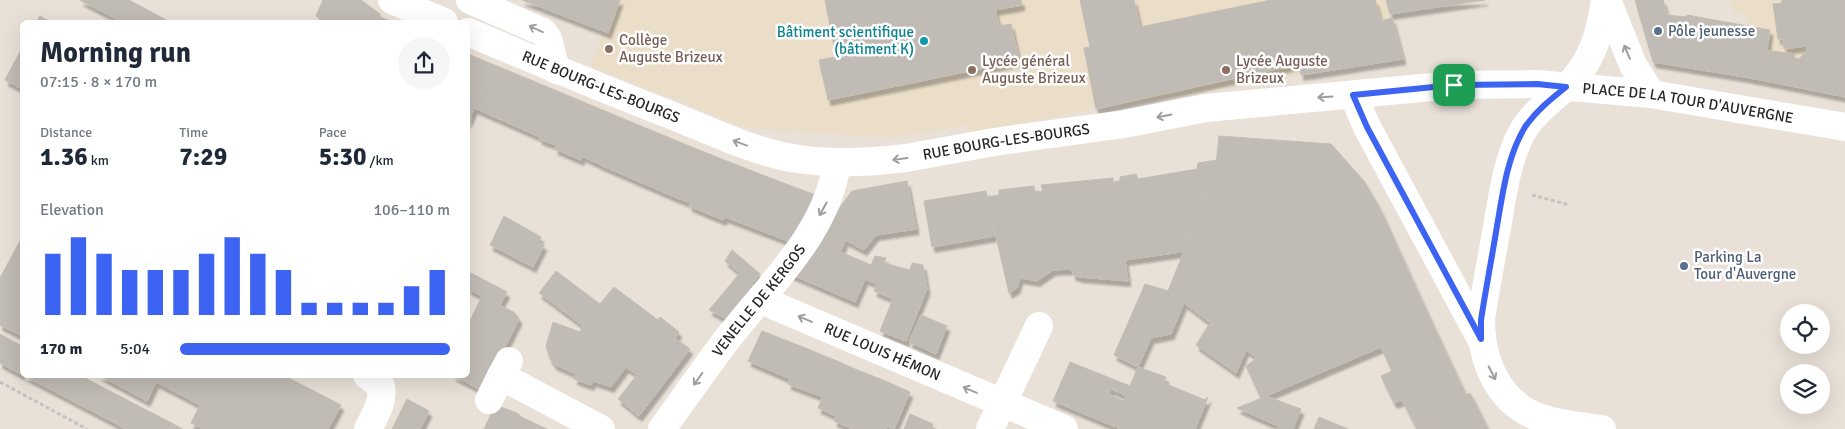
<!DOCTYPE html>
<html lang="en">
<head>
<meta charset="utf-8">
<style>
	body { margin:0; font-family:Signika,sans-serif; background:#f6f6f7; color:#1f2937; height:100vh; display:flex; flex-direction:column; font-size:19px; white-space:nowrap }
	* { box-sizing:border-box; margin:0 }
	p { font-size:16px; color:#747a83 }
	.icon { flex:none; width:28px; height:28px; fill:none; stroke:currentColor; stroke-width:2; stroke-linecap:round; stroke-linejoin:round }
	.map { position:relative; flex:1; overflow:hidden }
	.panel { position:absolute; left:20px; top:20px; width:450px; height:358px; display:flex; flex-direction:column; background:#fff; border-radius:8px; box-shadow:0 5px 20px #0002 }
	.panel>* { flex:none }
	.tools { position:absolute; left:1780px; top:304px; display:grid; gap:10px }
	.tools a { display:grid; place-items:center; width:50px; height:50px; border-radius:50%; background:#fff; box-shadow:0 5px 20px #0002; font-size:25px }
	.pin { position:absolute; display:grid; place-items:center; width:42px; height:42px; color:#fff; margin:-21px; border-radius:10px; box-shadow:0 2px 8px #0006 }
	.round { display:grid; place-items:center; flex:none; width:52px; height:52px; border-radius:26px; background:#f6f6f7 }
	.summary { display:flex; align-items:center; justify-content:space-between; height:85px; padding:0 20px }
	h1 { font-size:28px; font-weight:700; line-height:38px }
	.stats { display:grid; grid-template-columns:repeat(3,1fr); gap:8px; height:85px; padding:5px 20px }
	.stats div { display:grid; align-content:center }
	.stats b { font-size:25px; font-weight:700 }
	.stats small { font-size:14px; font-weight:400 }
	.stats p { font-size:14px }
	.chart { height:140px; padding:10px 20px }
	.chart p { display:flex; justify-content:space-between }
	.chart svg { width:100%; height:90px; margin-top:5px; stroke:#3c63f2; stroke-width:6 }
	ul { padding:0 20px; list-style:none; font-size:16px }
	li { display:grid; grid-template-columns:80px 60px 1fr; align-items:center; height:38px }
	li i { height:12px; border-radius:6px; background:#3c63f2 }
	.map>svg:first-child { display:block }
	.education { fill:#ebdec8 }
	.building { fill:#c1bbb5; stroke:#c4bdb2; filter:url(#shadow) }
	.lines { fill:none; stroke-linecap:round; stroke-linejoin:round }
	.path { stroke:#c3c3c3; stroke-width:3; stroke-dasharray:4 2.5; stroke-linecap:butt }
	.minor { stroke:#fff; stroke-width:28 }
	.oneway { stroke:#9e9e9e }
	.route-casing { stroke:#fff; stroke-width:10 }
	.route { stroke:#3c63f2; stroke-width:6 }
	.service-dot { fill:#5c6f8a; stroke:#fff; stroke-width:2 }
	.culture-dot { fill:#0f9aa8; stroke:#fff; stroke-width:2 }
	.education-dot { fill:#8d6e63; stroke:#fff; stroke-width:2 }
	.labels { text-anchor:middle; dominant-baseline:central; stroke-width:5; stroke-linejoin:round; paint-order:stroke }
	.service-label { font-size:15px; fill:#4e5e75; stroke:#fff; text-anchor:start }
	.culture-label { font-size:15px; fill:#0d838f; stroke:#fff; text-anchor:end }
	.education-label { font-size:15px; fill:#785e54; stroke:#fff; text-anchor:start }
	.street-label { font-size:15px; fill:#272727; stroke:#fff }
</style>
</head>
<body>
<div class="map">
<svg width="1845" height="429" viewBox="0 0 1845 429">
	<defs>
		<filter id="shadow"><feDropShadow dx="3" dy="5.5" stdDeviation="1" flood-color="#0004"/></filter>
	</defs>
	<rect width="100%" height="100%" fill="#e9e1d8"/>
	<path class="education" d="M 521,0 L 1386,0 L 1403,59 L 1096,109 L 969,133 L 967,125 L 892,138 L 747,128 L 591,66 L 603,32 Z
		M 1728,0 L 1845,0 L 1829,61 L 1801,57 L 1796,61 L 1795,54 L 1767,51 L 1770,30 L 1748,24 L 1745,15 L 1734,13 Z"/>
	<path class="building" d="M 80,0 L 129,0 L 170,22 L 122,22 Z
		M 323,0 L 361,0 L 380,14 L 380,17 L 377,22 L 323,22 L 316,16 Z
		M 522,0 L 620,0 L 608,33 Z
		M 825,0 L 1021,0 L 1022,5 L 995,10 L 999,26 L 1011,24 L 1019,61 L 828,100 L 819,60 L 836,57 Z
		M 1080,0 L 1134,0 L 1140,27 L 1271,0 L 1375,0 L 1381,21 L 1392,18 L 1403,59 L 1301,75 L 1299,64 L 1096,109 L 1084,48 L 1090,47 Z
		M 1386,0 L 1485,0 L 1390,14 Z
		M 1635,0 L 1663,0 L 1667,15 L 1686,17 L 1687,15 L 1770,30 L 1767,51 L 1749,48 L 1745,77 L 1653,62 Z
		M 1782,0 L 1845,0 L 1845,63 L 1801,57 L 1807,50 L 1806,46 L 1784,49 L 1783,39 L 1778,39 L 1773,4 L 1782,3 Z
		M 40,16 L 51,22 L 36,22 Z
		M 380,17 L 393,22 L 377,22 Z
		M 22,48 L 22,89 L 5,80 Z
		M 1749,48 L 1795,54 L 1791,86 L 1745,77 Z
		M 468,54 L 492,64 L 468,123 Z
		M 1801,57 L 1845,63 L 1845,97 L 1791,86 L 1796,61 Z
		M 492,64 L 562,93 L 540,137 L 474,108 Z
		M 562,93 L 624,119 L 605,167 L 582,156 L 581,160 L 555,149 L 556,145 L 539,139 Z
		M 624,119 L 699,150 L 677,198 L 605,167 Z
		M 1219,136 L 1331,144 L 1364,181 L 1380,209 L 1433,325 L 1261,398 L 1246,366 L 1257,358 L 1168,291 L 1212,182 L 1214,183 Z
		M 699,150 L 765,176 L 746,225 L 725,217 L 723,220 L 689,206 L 690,203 L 677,198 Z
		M 1217,160 L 1214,183 L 1210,182 L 1181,252 L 1125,260 L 1128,281 L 1080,277 L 1073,275 L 1072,269 L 1053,270 L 1037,281 L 1020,278 L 1017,288 L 1009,293 L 987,197 L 999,195 L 999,190 L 1034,186 L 1035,192 L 1043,191 L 1041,185 L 1113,178 L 1113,182 L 1120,181 L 1120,177 L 1136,174 L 1138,179 L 1197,169 L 1198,163 Z
		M 765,176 L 802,190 L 788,226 L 801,232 L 793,243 L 746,225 Z
		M 907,181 L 916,229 L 876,235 L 864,250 L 824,229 L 852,191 Z
		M 1210,182 L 1212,182 L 1184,251 L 1181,252 Z
		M 802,190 L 816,195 L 801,232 L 788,226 Z
		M 986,191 L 994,236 L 932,247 L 924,201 Z
		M 504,216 L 541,237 L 538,242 L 544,245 L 533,267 L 490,245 Z
		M 824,229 L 845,241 L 825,289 L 790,274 Z
		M 21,239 L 22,240 L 22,331 L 20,335 L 0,325 L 0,278 Z
		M 732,250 L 760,274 L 752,284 L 758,290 L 730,321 L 709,310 L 740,273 L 725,261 Z
		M 841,252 L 871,265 L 855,302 L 825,289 Z
		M 875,256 L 886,258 L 884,263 L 910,270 L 912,263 L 923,265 L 927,289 L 906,341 L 880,331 L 893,299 L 874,291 L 877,284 L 865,279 Z
		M 556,271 L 600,304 L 614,287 L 658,320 L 660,317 L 679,332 L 675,338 L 690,349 L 639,416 L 618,399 L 637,375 L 626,367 L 611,387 L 593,381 L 591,385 L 574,379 L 576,374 L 555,365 L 550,359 L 546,346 L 553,322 L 580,332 L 583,326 L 539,293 Z
		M 471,273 L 507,292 L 500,305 L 468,289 L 468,279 Z
		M 1145,284 L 1168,291 L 1184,303 L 1171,334 L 1151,338 L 1138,367 L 1114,355 Z
		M 482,296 L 515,313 L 519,319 L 500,357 L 468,340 L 468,325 Z
		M 921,315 L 947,326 L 936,354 L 909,342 Z
		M 1212,324 L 1246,350 L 1236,373 L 1196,345 L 1208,326 Z
		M 1433,325 L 1466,395 L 1428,413 L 1432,421 L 1421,429 L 1417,429 L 1402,400 L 1394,403 L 1381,376 L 1392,371 L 1381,347 Z
		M 762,331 L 803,347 L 790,379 L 748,361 Z
		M 0,334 L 22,346 L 22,375 L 0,363 Z
		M 468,340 L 500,357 L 483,391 L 452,375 L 468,375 Z
		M 803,347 L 837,361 L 823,397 L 788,384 Z
		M 837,361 L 855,369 L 836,416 L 818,408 Z
		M 1070,362 L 1130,386 L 1126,396 L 1111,389 L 1109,394 L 1123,401 L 1113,426 L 1053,401 Z
		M 1138,367 L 1166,377 L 1164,383 L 1205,400 L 1208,397 L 1195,429 L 1121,429 L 1113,426 Z
		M 855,369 L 883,380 L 863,429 L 853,429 L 834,421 Z
		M 23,375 L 79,375 L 183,429 L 126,429 Z
		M 99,375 L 283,375 L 341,405 L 328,429 L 203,429 L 191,423 L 200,405 L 156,382 L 147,401 Z
		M 883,380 L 910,392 L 894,429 L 888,427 L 886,429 L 863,429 Z
		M 1470,393 L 1488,429 L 1436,429 L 1428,413 Z
		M 1267,396 L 1287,404 L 1278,426 L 1237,408 Z
		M 407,399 L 429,411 L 423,423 L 401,411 Z
		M 1287,404 L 1301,409 L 1293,429 L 1277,429 Z
		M 501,407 L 517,413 L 509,429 L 484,429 L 492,412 Z
		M 401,411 L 423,423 L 420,429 L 407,429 L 395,423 Z
		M 517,413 L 523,418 L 547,429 L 509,429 Z
		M 910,414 L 933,424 L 931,429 L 904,429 Z
		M 1319,417 L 1348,429 L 1314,429 Z
		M 1432,421 L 1436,429 L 1421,429 Z
		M 395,423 L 407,429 L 392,429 Z"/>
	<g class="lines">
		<path class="path" d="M 1532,195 L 1570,205
			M 0,382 L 87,429"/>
		<g class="minor">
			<path d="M 392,0 L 444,22"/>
			<path d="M 470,0 L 543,32 L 548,39 L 556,70"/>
			<path d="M 1607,0 L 1633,65 L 1651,94"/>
			<path id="s1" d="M 468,32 C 534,60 601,88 668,114 C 706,129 745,148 786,157 C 826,165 866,163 906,158 L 994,142 L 1124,124 L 1206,108 L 1454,85 L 1537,84 L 1651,94 L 1845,127"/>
			<path d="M 1353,95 L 1367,127 L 1481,339"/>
			<path id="s2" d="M 761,300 L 1064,429"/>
			<path d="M 509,361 L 501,376 L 601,429"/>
			<path d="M 367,375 L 381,386 C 384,402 375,415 368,429"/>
			<path d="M 489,400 L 501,376"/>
			<path id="s3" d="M 662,429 C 683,400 703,371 725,342 C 767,287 827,234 837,163"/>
			<path d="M 990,429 L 1039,326"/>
			<path d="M 1602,429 C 1583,426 1560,425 1541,418 C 1499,404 1481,362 1481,319 C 1486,287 1492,255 1498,222 C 1503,192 1507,162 1521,134 C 1532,114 1549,102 1565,88 C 1592,64 1600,34 1605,0"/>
		</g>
	</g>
	<defs><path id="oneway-shaft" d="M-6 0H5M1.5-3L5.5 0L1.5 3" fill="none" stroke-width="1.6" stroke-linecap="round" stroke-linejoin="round" transform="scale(1.25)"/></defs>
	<g class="oneway">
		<use href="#oneway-shaft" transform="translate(536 29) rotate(-155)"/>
		<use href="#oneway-shaft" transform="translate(1627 52) rotate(-113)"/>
		<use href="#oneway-shaft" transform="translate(1325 97) rotate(176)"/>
		<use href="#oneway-shaft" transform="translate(1164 116) rotate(169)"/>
		<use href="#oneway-shaft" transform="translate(740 143) rotate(-160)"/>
		<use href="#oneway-shaft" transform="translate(900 159) rotate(172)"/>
		<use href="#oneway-shaft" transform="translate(823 209) rotate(119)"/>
		<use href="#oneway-shaft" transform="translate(805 319) rotate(-157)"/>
		<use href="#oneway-shaft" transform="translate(1492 373) rotate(63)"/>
		<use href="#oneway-shaft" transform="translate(698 379) rotate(126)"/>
		<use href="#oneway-shaft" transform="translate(970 390) rotate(-157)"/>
	</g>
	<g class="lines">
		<defs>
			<path id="route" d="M 1537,84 L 1566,87 C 1551,99 1536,111 1525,127 C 1507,157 1503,192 1497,226 C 1492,257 1486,288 1481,320 L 1481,339 L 1367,127 L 1353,95 L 1454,85 Z"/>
		</defs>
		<use href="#route" class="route-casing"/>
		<use href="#route" class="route"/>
	</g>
	<g class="service-dot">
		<circle cx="1658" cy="31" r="5"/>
		<circle cx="1684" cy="266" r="5"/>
	</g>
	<circle class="culture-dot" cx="924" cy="41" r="5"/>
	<g class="education-dot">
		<circle cx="609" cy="49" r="5"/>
		<circle cx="972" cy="70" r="5"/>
		<circle cx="1226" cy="70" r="5"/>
	</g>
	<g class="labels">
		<g class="service-label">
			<text x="1668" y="31">Pôle jeunesse</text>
			<text x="1694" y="257">Parking La<tspan x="1694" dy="17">Tour d'Auvergne</tspan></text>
		</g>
		<g class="culture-label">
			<text x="914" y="32">Bâtiment scientifique<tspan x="914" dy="17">(bâtiment K)</tspan></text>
		</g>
		<g class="education-label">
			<text x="619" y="40">Collège<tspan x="619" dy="17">Auguste Brizeux</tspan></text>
			<text x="982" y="61">Lycée général<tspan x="982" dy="17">Auguste Brizeux</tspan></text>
			<text x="1236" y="61">Lycée Auguste<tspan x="1236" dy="17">Brizeux</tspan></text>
		</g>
		<g class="street-label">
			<text stroke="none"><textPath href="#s1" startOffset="144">RUE BOURG-LES-BOURGS</textPath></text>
			<text stroke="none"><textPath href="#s1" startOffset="1251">PLACE DE LA TOUR D'AUVERGNE</textPath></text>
			<text stroke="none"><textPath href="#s1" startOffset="564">RUE BOURG-LES-BOURGS</textPath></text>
			<text stroke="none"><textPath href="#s3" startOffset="161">VENELLE DE KERGOS</textPath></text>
			<text stroke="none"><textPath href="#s2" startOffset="132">RUE LOUIS HÉMON</textPath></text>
		</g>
	</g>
</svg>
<div class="tools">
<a><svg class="icon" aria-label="locate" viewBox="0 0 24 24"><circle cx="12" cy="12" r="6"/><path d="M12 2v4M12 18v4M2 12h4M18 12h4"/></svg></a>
<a><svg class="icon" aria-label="layers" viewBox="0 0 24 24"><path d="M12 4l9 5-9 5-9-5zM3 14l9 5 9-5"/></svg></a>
</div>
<div class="pin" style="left:1454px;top:85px;background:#1e9e55"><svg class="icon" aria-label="arrive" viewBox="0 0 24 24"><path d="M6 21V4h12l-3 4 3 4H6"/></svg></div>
<section class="panel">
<div class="summary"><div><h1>Morning run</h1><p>07:15 · 8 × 170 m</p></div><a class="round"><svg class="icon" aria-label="share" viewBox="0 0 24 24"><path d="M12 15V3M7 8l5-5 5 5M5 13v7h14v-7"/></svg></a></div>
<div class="stats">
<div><p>Distance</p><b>1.36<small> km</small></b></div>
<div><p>Time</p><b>7:29</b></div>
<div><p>Pace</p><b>5:30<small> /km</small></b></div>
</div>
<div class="chart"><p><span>Elevation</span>106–110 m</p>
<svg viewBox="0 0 160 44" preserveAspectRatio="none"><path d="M5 44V14M15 44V6M25 44V14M35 44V22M45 44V22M55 44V22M65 44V14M75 44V6M85 44V14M95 44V22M105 44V38M115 44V38M125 44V38M135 44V38M145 44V30M155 44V22"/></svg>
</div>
<ul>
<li><b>170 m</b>5:04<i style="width:100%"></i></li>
</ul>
</section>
</div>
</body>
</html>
